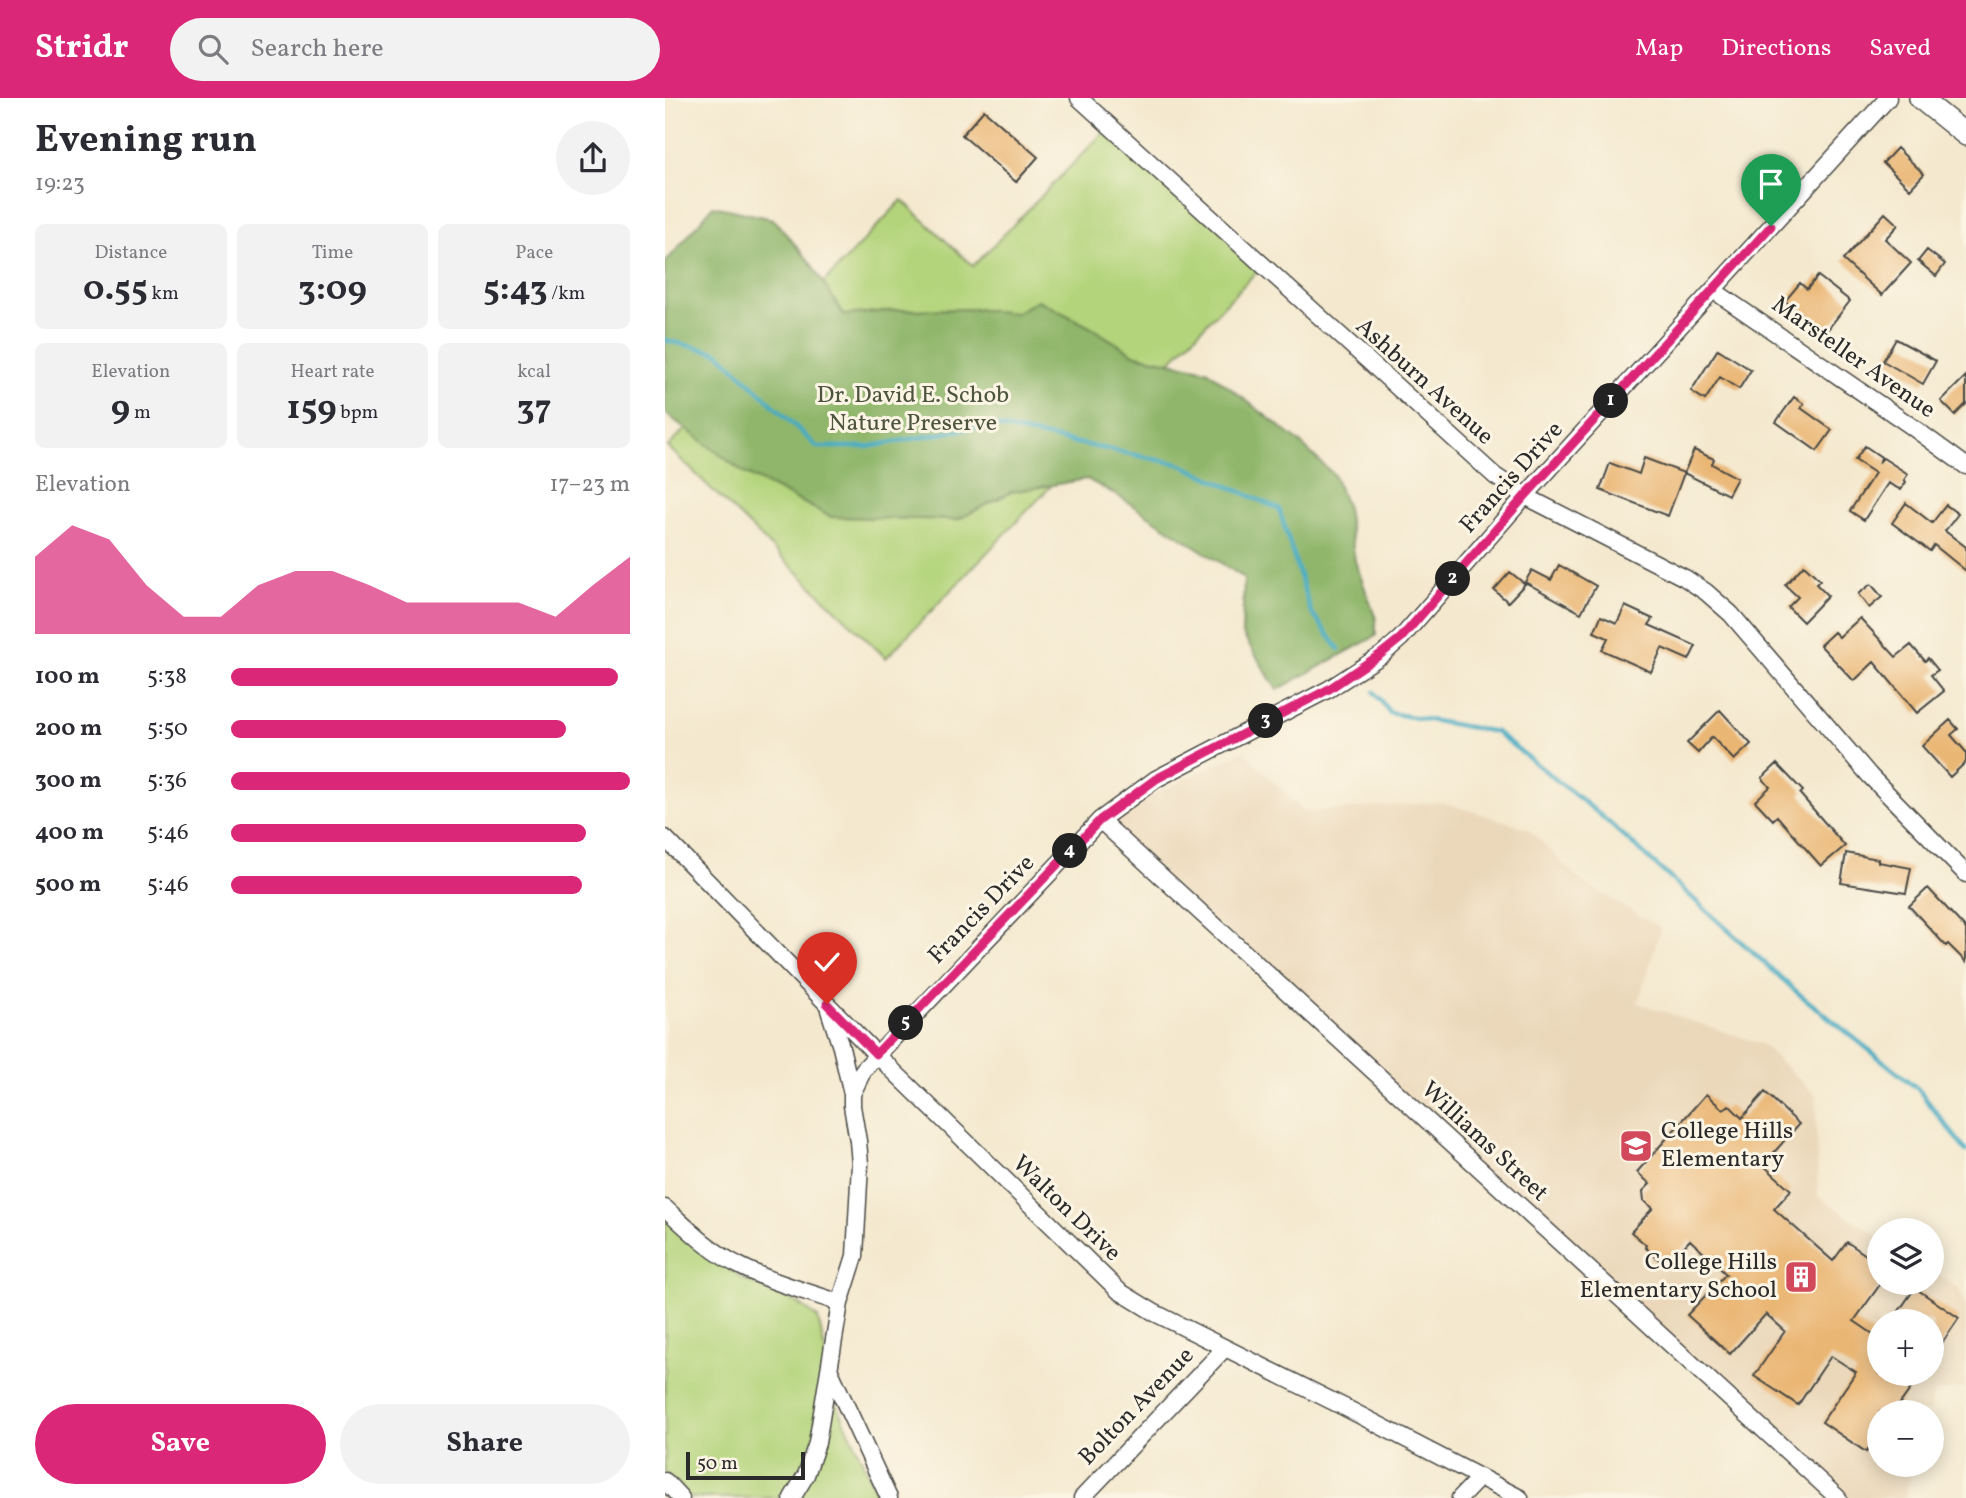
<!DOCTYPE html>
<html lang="en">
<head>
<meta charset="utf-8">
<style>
	body { margin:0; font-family:Vollkorn,serif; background:#f2f2f3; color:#2b2b33; height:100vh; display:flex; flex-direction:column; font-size:26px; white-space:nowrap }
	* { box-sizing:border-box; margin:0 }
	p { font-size:23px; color:#7c7c81 }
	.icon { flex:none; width:38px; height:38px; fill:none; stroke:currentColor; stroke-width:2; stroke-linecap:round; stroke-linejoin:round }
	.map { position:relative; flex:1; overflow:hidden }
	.drawer { display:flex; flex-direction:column; background:#fff; width:665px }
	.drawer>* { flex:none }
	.buttons { position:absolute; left:1202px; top:1120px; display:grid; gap:14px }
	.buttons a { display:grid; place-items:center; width:77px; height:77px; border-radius:50%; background:#fff; box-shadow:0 4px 18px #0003; font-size:35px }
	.scale { position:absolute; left:21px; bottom:18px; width:119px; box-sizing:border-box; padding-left:7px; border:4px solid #2b2b2b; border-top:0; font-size:19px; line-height:24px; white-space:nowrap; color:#2b2b2b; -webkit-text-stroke:5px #fcf5e5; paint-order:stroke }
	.pin { position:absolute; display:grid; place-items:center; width:60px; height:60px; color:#fff; margin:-72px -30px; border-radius:50% 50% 50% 0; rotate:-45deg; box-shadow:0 0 7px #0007 }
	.pin .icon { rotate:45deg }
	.km { position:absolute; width:35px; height:35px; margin:-18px; border-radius:50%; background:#222; color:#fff; font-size:19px; line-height:35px; text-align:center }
	.round { display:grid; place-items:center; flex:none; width:74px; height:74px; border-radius:37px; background:#f2f2f3 }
	.overview { display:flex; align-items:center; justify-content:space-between; height:119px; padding:0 35px }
	h1 { font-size:38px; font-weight:700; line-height:52px }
	.stats { display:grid; grid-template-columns:repeat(3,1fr); gap:10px; height:119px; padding:7px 35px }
	.stats div { display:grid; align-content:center; border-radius:10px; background:#f2f2f3; text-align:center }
	.stats b { font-size:35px; font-weight:700 }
	.stats small { font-size:19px; font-weight:400 }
	.stats p { font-size:19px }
	.chart { height:196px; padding:14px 35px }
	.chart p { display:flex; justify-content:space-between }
	.chart svg { width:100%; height:126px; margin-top:7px; fill:#db2777; opacity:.7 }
	.button { display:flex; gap:14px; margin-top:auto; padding:14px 35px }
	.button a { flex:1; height:80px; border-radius:42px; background:#db2777; color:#fff; font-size:28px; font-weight:700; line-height:80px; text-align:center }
	.button a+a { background:#f2f2f3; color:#2b2b33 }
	ul { padding:0 35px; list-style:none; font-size:23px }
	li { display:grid; grid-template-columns:112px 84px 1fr; align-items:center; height:52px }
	li i { height:18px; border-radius:9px; background:#db2777 }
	header { display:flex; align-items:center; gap:42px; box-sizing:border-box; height:98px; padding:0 35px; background:#db2777; color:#fff }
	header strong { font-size:33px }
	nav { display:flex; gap:38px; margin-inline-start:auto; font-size:24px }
	.search { width:490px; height:63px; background:#f2f2f3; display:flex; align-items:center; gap:18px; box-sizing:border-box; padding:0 24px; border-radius:38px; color:#7c7c81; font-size:26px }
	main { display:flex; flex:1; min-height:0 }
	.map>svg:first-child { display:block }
	.built { fill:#ebd8ba; fill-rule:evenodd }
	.green { fill:#b4d47b; stroke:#708053; stroke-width:2 }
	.forest { fill:#8fb66b; stroke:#5d704b; stroke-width:2 }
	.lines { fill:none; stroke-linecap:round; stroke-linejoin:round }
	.stream { stroke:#43abc3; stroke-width:4.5 }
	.building { fill:#eab673 }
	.minor-casing { stroke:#494844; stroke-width:19 }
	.tertiary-casing { stroke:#494844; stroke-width:24 }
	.minor { stroke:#fff; stroke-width:16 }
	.tertiary { stroke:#fff; stroke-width:21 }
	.route-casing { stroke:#fff; stroke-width:14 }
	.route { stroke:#db2777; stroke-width:9 }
	.labels { text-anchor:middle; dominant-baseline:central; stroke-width:6; stroke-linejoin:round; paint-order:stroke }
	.street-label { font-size:24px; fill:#2b2b2b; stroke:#fcf5e5 }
	.park-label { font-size:24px; fill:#4d553f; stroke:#fcf5e5 }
	.poi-label { font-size:24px; fill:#2b2b2b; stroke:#fcf5e5; text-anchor:start }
</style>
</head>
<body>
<header>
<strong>Stridr</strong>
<div class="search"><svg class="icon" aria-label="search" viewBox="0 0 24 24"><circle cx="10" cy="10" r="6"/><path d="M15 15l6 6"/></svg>Search here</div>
<nav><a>Map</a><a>Directions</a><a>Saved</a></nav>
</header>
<main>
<section class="drawer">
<div class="overview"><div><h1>Evening run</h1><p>19:23</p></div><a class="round"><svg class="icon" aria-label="share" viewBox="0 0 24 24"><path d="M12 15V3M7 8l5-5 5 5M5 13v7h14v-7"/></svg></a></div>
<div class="stats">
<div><p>Distance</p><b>0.55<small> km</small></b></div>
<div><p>Time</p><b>3:09</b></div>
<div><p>Pace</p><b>5:43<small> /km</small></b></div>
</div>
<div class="stats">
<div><p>Elevation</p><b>9<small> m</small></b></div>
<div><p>Heart rate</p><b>159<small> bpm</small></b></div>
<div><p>kcal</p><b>37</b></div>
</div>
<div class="chart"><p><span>Elevation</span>17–23 m</p>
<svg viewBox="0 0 160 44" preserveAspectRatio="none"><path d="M0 44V17L10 6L20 11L30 27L40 38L50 38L60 27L70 22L80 22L90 27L100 33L110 33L120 33L130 33L140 38L150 27L160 17V44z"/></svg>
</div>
<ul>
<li><b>100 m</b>5:38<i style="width:97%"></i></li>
<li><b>200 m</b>5:50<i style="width:84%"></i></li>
<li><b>300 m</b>5:36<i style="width:100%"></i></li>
<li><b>400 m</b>5:46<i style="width:89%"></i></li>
<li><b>500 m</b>5:46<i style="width:88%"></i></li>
</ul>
<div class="button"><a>Save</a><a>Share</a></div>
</section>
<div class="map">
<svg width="1301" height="1400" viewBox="0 0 1301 1400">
	<rect width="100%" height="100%" fill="#fcf5e5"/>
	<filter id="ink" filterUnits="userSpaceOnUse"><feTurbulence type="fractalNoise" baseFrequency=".0143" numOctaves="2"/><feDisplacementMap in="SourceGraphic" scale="14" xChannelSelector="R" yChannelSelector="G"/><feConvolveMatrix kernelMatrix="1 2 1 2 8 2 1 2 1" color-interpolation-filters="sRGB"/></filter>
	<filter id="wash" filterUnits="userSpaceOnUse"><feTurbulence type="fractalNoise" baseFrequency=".00686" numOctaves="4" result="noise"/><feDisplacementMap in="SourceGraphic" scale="28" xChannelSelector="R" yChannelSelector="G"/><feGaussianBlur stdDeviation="1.57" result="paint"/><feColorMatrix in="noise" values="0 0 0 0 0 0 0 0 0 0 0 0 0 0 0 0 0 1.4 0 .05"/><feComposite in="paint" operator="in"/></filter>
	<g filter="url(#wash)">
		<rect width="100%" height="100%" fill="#f4e9cf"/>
		<path class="built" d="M 578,653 L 640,714 L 777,704 L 862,730 L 916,783 L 996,830 L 973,905 L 1097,946 L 1151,997 L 1153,1098 L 1214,1139 L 1214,1185 L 1267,1185 L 1267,1173 L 1293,1190 L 1301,1209 L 1301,1289 L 1269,1295 L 1264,1314 L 1214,1314 L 1214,1367 L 1249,1367 L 1240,1400 L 1173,1400 L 435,722 ZM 1214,1223 L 1267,1223 L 1267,1276 L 1214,1276 Z"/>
		<path class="green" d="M 445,28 L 597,168 L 221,560 L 3,349 L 237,102 L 308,168 Z
			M 0,1117 L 77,1181 L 131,1204 L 153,1220 L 171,1304 L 214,1400 L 24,1400 L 13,1386 L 0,1374 Z"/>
		<path class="forest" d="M 48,108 L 108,121 L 145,164 L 179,217 L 233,212 L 312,211 L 350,215 L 373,202 L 425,229 L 471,257 L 542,272 L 632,342 L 669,377 L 682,410 L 690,463 L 711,521 L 711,538 L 612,592 L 577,535 L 579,480 L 450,396 L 422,381 L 346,394 L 292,422 L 166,419 L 79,375 L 0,315 L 0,165 Z"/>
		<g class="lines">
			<path class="stream" d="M 0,242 L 54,255 L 152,349 L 202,349 L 324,327 L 514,366 L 614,411 L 646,514 L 674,551
				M 709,594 L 725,615 L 831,634 L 933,715 L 1133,895 L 1253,991 L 1301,1053"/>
		</g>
		<g id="blocks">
			<path class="building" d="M 319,12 L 373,59 L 351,84 L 297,37 Z
				M 1232,50 L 1259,76 L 1245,91 L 1218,65 Z
				M 1220,115 L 1233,127 L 1220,141 L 1246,165 L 1217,197 L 1178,162 Z
				M 1262,152 L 1280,166 L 1271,178 L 1253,163 Z
				M 1153,178 L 1185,203 L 1160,235 L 1120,203 L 1135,185 L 1142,191 Z
				M 1231,241 L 1271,263 L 1258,286 L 1218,263 Z
				M 1053,251 L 1086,272 L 1074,291 L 1055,279 L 1040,302 L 1026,293 Z
				M 1301,278 L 1301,306 L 1290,317 L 1276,303 Z
				M 1129,299 L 1139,306 L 1136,310 L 1167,332 L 1152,353 L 1111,324 Z
				M 1200,348 L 1216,359 L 1215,363 L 1218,360 L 1243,376 L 1239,382 L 1241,384 L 1236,392 L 1223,385 L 1199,422 L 1185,413 L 1210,375 L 1190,362 Z
				M 1029,352 L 1049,361 L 1047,366 L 1072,380 L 1063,397 L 1019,375 Z
				M 979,360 L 1019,375 L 1003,418 L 935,392 L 945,365 L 974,376 Z
				M 1241,405 L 1267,425 L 1281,407 L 1293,416 L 1280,433 L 1301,449 L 1301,473 L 1269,447 L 1265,453 L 1227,425 Z
				M 894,467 L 931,488 L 916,515 L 860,484 L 867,472 L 886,482 Z
				M 1139,467 L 1155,482 L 1151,486 L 1163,498 L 1138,524 L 1123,509 L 1133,499 L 1120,487 Z
				M 845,474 L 860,486 L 843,504 L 829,492 Z
				M 1206,486 L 1217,499 L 1204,510 L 1193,496 Z
				M 960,508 L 988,521 L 984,527 L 1031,548 L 1024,562 L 997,550 L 986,574 L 937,552 L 943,540 L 929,534 L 936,518 L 952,525 Z
				M 1195,520 L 1231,559 L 1246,547 L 1260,563 L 1263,560 L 1273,572 L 1266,577 L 1279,593 L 1252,615 L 1209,564 L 1189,583 L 1155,547 L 1169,534 L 1174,539 Z
				M 1055,612 L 1086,646 L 1069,662 L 1047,639 L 1033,655 L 1022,645 Z
				M 1285,622 L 1293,631 L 1286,637 L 1301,654 L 1301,664 L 1285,679 L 1257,648 Z
				M 1112,666 L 1138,693 L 1135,696 L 1180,748 L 1156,768 L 1112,718 L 1108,722 L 1090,703 L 1105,689 L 1097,680 Z
				M 1181,755 L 1213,761 L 1213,764 L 1246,770 L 1241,795 L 1176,785 Z
				M 1263,790 L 1301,831 L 1301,864 L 1283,846 L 1281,848 L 1244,808 Z
				M 1100,994 L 1134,1026 L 1098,1067 L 1126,1092 L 1109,1111 L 1168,1163 L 1182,1144 L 1214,1166 L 1214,1188 L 1189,1223 L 1214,1240 L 1214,1276 L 1256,1276 L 1229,1314 L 1214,1314 L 1214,1335 L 1201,1354 L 1157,1324 L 1191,1274 L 1166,1258 L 1133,1307 L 1089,1278 L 1120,1233 L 1101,1216 L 1065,1256 L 1022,1217 L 1061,1176 L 1025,1142 L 1001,1168 L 980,1149 L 981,1147 L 966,1134 L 988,1110 L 979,1103 L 978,1093 L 985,1086 L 972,1074 L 1041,996 L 1058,1012 L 1064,1007 L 1077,1020 Z
				M 1250,1190 L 1294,1220 L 1267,1260 L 1267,1223 L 1227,1223 Z"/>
		</g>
	</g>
	<g filter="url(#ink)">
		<use href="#blocks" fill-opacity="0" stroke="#494844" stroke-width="2"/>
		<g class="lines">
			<defs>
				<path id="minor" d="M 414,0 L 830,378 L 860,398 L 1020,480 L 1041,494 L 1066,516 L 1205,678 L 1301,776
					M 1048,192 L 1246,328 L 1301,368
					M 435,722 L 1173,1400
					M 0,740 L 211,956 L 454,1193 L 490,1215 L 681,1310 L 855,1400
					M 164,912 L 176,949 L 187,996
					M 0,1110 C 22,1130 46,1154 73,1167 C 105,1184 141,1193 175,1205
					M 165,1273 L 224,1400
					M 0,1383 L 16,1400
					M 127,1400 L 141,1377 L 152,1345 L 175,1205 L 190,1158 L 195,1066 L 193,1043 L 187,1008 L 187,996 L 199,971 L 435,722 L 491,681 L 664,591 L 717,557 L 736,540 L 860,398 L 1223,0
					M 417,1400 L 560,1250
					M 795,1400 L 815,1379"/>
				<path id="tertiary" d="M 1255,0 L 1301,37"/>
			</defs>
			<use href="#minor" class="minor-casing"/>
			<use href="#tertiary" class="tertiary-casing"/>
			<use href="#minor" class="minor"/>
			<use href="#tertiary" class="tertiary"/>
		</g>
	</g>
	<g class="lines" filter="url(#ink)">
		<defs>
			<path id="route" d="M 162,906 L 211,956 L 435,722 L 491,681 L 664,591 L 716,556 L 736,540 L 860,398 L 1106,128"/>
		</defs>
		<use href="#route" class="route-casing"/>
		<use href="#route" class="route"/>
	</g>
	<defs>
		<symbol id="school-square" viewBox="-11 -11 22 22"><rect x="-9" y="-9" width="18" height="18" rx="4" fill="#d1495b" stroke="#fcf5e5"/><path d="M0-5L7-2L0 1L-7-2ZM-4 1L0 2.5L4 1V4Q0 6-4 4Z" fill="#fff"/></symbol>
		<symbol id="building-square" viewBox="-11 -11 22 22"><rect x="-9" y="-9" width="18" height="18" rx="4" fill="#d1495b" stroke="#fcf5e5"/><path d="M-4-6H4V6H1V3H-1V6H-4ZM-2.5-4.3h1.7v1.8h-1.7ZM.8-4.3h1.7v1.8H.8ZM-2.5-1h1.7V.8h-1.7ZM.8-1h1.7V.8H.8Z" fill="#fff"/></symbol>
	</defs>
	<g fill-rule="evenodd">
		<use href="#school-square" x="952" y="1029" width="38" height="38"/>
		<use href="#building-square" x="1117" y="1160" width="38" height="38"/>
	</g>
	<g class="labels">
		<g class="street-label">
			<text transform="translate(1188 260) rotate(35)">Marsteller Avenue</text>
			<text transform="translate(759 284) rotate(42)">Ashburn Avenue</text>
			<text transform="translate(847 380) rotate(-48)">Francis Drive</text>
			<text transform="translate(317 812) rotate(-46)">Francis Drive</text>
			<text transform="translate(819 1044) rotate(43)">Williams Street</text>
			<text transform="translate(401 1111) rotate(44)">Walton Drive</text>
			<text transform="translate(472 1309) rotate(-46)">Bolton Avenue</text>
		</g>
		<g class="park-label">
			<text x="248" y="298">Dr. David E. Schob<tspan x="248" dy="28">Nature Preserve</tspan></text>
		</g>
		<g class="poi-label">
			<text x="996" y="1034">College Hills<tspan x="996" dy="28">Elementary</tspan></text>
			<text x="1112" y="1165" text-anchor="end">College Hills<tspan x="1112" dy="28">Elementary School</tspan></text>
		</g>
	</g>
</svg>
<div class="buttons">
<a><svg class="icon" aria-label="layers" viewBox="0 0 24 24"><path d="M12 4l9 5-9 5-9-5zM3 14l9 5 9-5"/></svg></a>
<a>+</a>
<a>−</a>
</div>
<div class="scale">50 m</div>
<div class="pin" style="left:1106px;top:128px;background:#1e9e55"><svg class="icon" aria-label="arrive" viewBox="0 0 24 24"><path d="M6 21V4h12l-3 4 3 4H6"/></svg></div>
<div class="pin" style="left:162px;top:906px;background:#d93025"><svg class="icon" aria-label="check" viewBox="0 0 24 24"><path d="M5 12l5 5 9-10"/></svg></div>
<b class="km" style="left:946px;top:303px">1</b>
<b class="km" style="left:788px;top:481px">2</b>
<b class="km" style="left:601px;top:623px">3</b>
<b class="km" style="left:405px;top:753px">4</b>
<b class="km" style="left:241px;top:925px">5</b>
</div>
</main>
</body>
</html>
